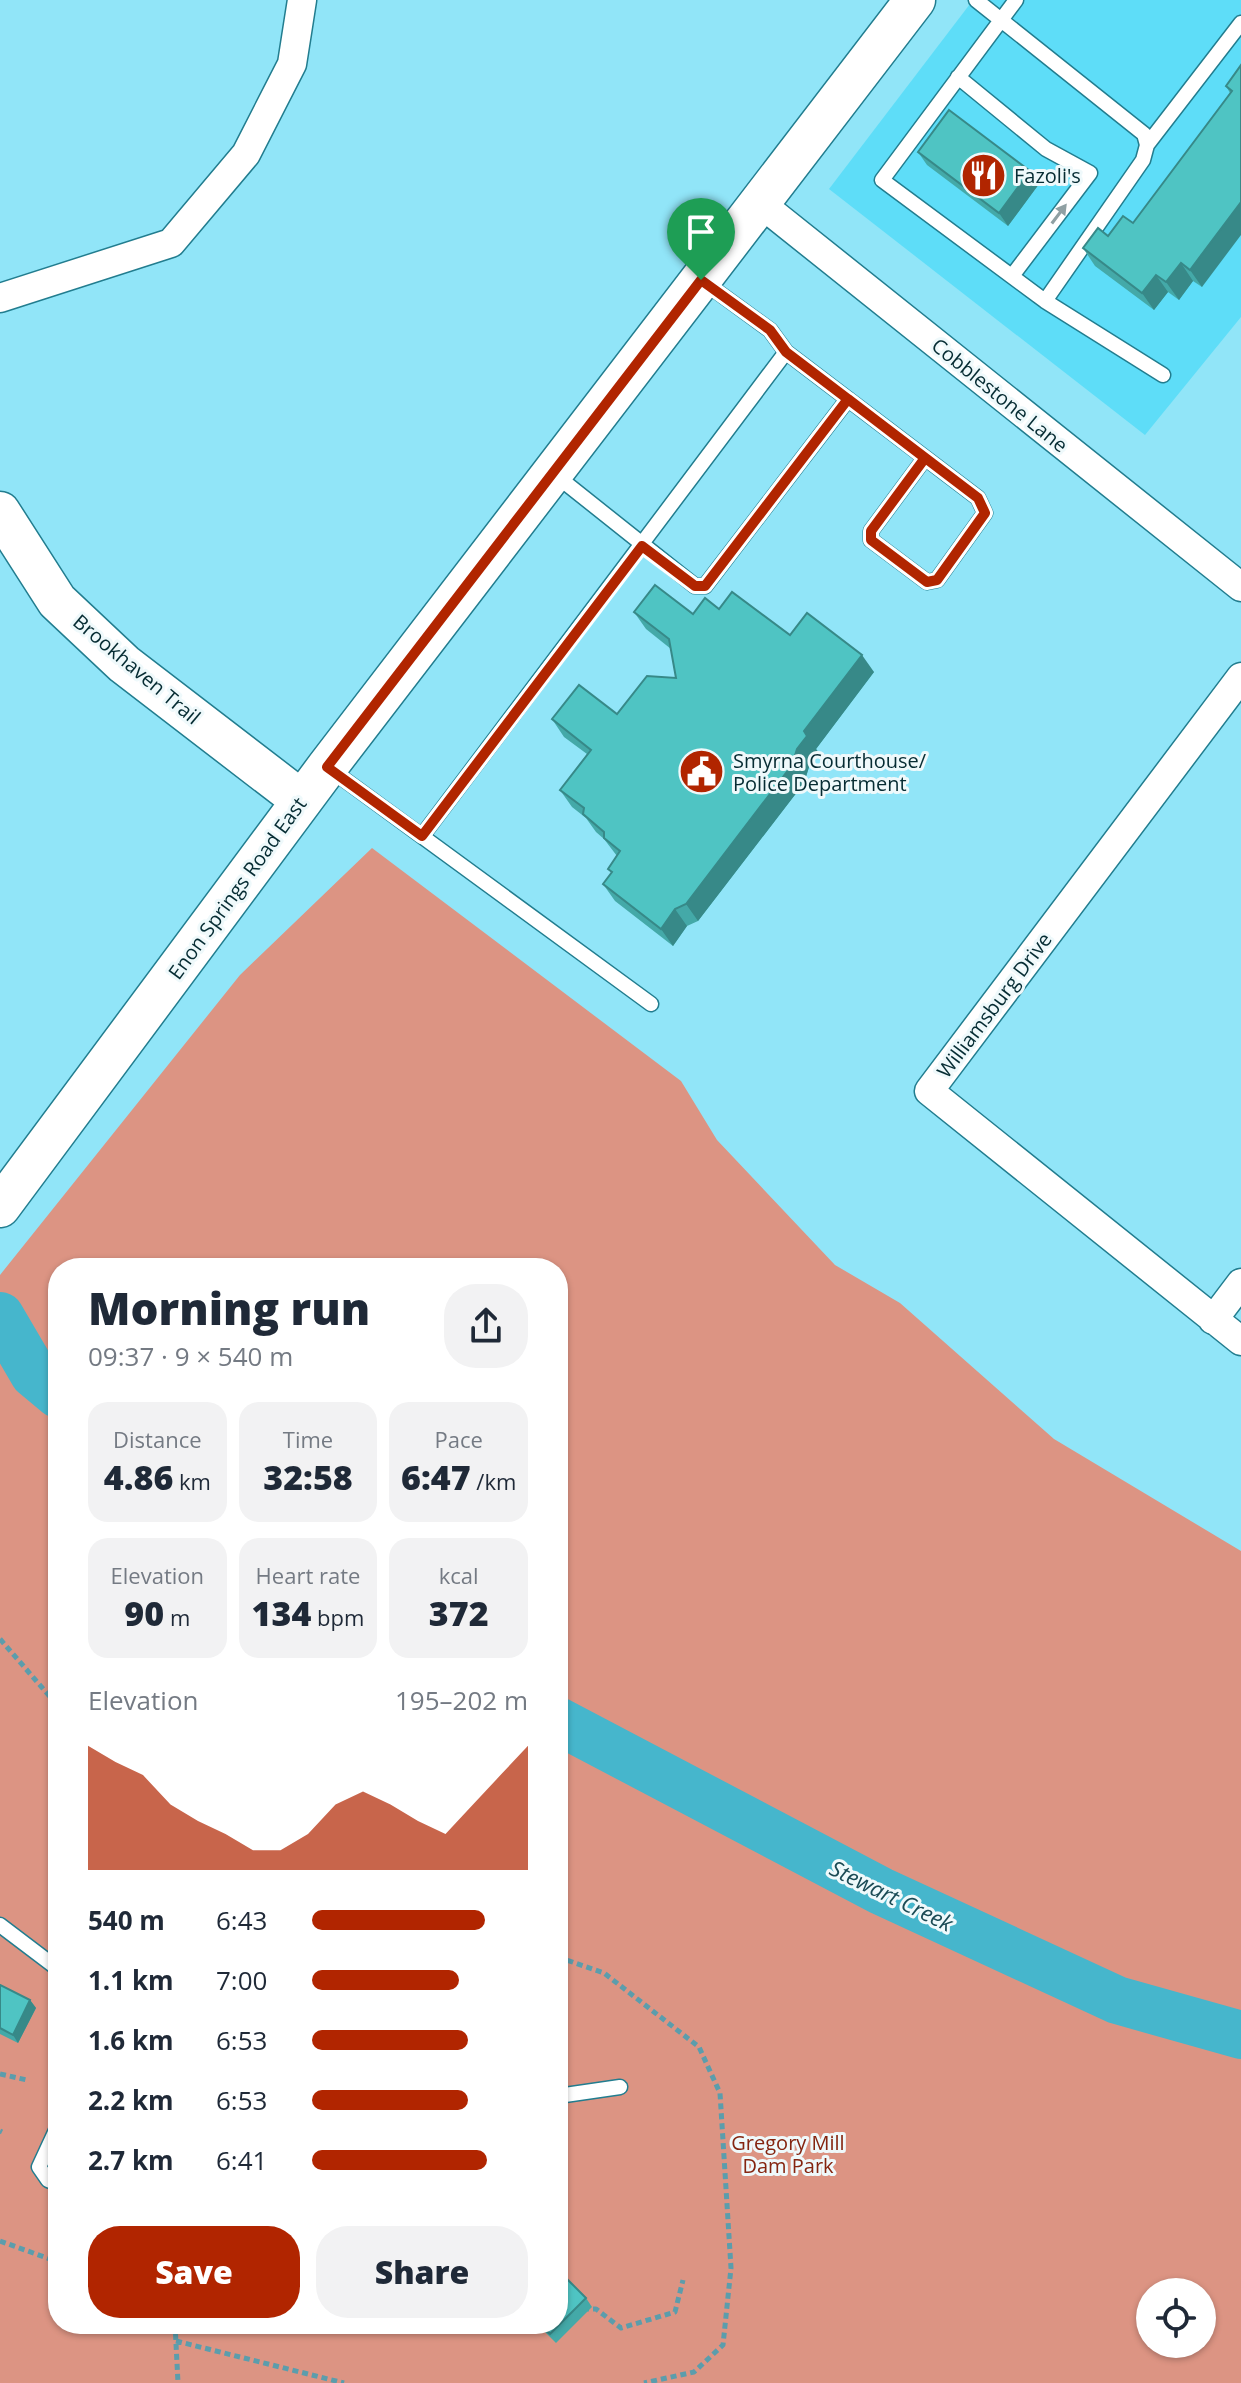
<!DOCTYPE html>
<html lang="en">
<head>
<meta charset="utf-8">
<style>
	body { margin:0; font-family:"Open Sans",sans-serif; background:#f2f2f3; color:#1f2937; height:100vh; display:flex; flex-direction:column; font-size:30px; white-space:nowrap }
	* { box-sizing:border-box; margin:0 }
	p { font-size:26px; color:#747a83 }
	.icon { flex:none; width:44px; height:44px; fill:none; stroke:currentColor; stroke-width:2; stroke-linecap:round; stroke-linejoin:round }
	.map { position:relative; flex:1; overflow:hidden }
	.panel { position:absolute; left:48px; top:1258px; width:520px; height:1076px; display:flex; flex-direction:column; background:#fff; border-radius:32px; box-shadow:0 2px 6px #0004 }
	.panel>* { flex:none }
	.buttons { position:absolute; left:1136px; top:2278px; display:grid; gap:16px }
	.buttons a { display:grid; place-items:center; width:80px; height:80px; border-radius:50%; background:#fff; box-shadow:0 2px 6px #0004; font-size:40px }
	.pin { position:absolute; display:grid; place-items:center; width:68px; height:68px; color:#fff; margin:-82px -34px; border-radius:50% 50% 50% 0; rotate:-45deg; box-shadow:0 0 8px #0007 }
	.pin .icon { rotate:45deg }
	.round { display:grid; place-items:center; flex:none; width:84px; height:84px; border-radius:32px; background:#f2f2f3 }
	.summary { display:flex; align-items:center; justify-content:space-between; height:136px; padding:0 40px }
	h1 { font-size:44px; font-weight:800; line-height:60px }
	.stats { display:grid; grid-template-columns:repeat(3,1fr); gap:12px; height:136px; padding:8px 40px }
	.stats div { display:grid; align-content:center; border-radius:20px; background:#f2f2f3; text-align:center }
	.stats b { font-size:34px; font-weight:800 }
	.stats small { font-size:22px; font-weight:400 }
	.stats p { font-size:22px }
	.chart { height:224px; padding:16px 40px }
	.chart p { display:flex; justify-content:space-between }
	.chart svg { width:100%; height:144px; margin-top:8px; fill:#b12500; opacity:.7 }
	.action { display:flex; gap:16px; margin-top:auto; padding:16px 40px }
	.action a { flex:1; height:92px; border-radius:32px; background:#b12500; color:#fff; font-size:32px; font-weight:800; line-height:92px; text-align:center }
	.action a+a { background:#f2f2f3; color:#1f2937 }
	ul { padding:0 40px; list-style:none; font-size:26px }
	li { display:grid; grid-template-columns:128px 96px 1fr; align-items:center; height:60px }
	li i { height:20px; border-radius:10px; background:#b12500 }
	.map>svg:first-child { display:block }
	.built { fill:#5eddf8 }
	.green { fill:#dc9483; fill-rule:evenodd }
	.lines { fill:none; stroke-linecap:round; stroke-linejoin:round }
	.river { stroke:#46b6cc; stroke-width:48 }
	.lane-casing { stroke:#227d8f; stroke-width:17 }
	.street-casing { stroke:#227d8f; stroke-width:31 }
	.secondary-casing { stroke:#227d8f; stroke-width:43 }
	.path { stroke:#5b9dac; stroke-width:5; stroke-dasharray:6 4; stroke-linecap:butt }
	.lane { stroke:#fff; stroke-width:14 }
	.street { stroke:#fff; stroke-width:28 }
	.secondary { stroke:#fff; stroke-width:40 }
	.wall { fill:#44a9a8 }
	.shaded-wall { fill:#378988 }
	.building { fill:#4fc4c3; stroke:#378988; stroke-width:2 }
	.oneway { fill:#8fa0a3 }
	.route-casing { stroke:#fff; stroke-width:16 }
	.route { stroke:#b12500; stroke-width:10 }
	.labels { text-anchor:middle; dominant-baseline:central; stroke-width:6; stroke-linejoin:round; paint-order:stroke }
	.poi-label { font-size:20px; fill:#062c33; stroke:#eff9fb; text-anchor:start }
	.street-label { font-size:20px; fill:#062c33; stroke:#eff9fb }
	.park-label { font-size:20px; fill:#852510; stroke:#eff9fb }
	.water-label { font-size:22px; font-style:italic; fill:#1b4b55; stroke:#eff9fb }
</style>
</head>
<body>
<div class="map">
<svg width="1241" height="2383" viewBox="0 0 1241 2383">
	<rect width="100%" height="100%" fill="#91e5f8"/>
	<path class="built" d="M 973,0 L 1241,0 L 1241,317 L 1145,435 L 829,189 Z"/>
	<path class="green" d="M 372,848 L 681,1081 L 717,1140 L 835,1265 L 900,1303 L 1054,1439 L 1241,1551 L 1241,2383 L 0,2383 L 0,1275 L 240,975 ZM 58,1268 L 558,1268 L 558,2324 L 58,2324 ZM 1150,2292 L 1202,2292 L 1202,2344 L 1150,2344 Z"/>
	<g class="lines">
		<path class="river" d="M 0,1316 L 34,1374 L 58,1394
			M 558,1721 L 881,1891 L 1117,2000 L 1241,2035"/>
		<defs>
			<path id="lane" d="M 976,0 L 1144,134 L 1147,145 L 1143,160 L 1045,301 L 1163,375
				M 1016,0 L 882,180 L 1045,301
				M 958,77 L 1046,149 L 1090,173 L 1012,276
				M 1147,145 L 1241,23
				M 786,352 L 978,498 L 985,513 L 937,580 L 927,582 L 871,540 L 871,531 L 925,458
				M 553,473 L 695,586 L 705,586 L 848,399
				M 330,769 L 651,1004
				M 422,836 L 786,352 L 770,330 L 704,282
				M 0,1925 L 58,1969
				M 558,2096 L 620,2087
				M 58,2126 L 39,2167 L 48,2180 L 58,2184"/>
			<path id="street" d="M 760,203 L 1241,587
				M 0,298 L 171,243 L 246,154 L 292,64 L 302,0
				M 1241,677 L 929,1091 L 1241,1341
				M 1213,1320 L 1241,1283"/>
			<path id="secondary" d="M 0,512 L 57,601 L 124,664 L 301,800
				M 0,1207 L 327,767 L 915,0"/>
		</defs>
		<use href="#lane" class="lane-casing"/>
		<use href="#street" class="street-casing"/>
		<use href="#secondary" class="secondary-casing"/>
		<path class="path" d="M 0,1639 L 58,1706
			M 558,1957 L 604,1973 L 699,2047 L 720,2093 L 731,2268 L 723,2345 L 694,2372 L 644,2383
			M 0,2074 L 27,2080
			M 0,2131 L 2,2132
			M 0,2241 L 58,2262
			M 583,2309 L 596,2309 L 621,2328 L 675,2312 L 683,2280
			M 175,2324 L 178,2383
			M 176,2341 L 344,2383"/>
		<use href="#lane" class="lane"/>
		<use href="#street" class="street"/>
		<use href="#secondary" class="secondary"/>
	</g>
	<path class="wall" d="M 1241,65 L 1202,287 L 1193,281 L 1179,300 L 1168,292 L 1154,310 L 1095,266 L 1083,248 L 1133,223 L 1230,93 L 1226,86 Z
		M 918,152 L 1039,184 L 1008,226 L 927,165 Z
		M 719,609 L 790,635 L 874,672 L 816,749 L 819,753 L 809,767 L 804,783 L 698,921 L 687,926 L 673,946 L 615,901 L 603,884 L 612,873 L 608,869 L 617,856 L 604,839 L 596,832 L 586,818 L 572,807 L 560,790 L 587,754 L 564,737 L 552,719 L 617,714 L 676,678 L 671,649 L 646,629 L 634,612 L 693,614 Z
		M 0,1985 L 30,2000 L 36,2008 L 18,2043 L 0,2034 Z
		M 586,2298 L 592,2307 L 556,2343 L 537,2324 L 558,2324 Z"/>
	<path class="shaded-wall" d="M 1030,171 L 1039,184 L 1008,226 L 999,213 Z
		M 1241,202 L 1241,235 L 1202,287 L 1190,270 Z
		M 1181,263 L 1193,281 L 1179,300 L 1166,282 Z
		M 1156,275 L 1168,292 L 1154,310 L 1142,293 Z
		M 862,655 L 874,672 L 816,749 L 819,753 L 809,767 L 804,783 L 698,921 L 686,904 L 797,749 L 804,731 Z
		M 675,909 L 687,926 L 673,946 L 661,929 Z
		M 30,2000 L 36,2008 L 18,2043 L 13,2035 Z"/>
	<path class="building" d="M 1241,65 L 1241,202 L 1190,270 L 1181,263 L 1166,282 L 1156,275 L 1142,293 L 1083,248 L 1098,228 L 1108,236 L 1123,216 L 1133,223 L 1232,91 L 1226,86 Z
		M 949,110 L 1030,171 L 999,213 L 918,152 Z
		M 655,585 L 693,614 L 705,598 L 719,609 L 732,592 L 790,635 L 807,613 L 862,655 L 804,731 L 807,736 L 797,749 L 792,765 L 686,904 L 675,909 L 661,929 L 603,884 L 612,872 L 608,869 L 620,851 L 604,838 L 604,832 L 583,814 L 584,808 L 560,790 L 591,750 L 552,719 L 579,685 L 617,714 L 647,676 L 676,678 L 669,639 L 634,612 Z
		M 0,1985 L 30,2000 L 13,2035 L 0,2028 Z
		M 561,2273 L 586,2298 L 550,2334 L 540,2324 L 558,2324 L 558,2276 Z"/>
	<defs><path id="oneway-solid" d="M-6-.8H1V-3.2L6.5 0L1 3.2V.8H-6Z" transform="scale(2)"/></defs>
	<use class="oneway" href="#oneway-solid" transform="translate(1059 214) rotate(-53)"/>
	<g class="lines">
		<defs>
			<path id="route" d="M 701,280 L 327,767 L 422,836 L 642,546 L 695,586 L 705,586 L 848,399 L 925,458 L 871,531 L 871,540 L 927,582 L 937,580 L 985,513 L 978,498 L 786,352 L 770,330 L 701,280"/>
		</defs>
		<use href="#route" class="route-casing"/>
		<use href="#route" class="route"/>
	</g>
	<defs>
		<symbol id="restaurant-disc" viewBox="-11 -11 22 22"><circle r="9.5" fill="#b12500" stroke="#eff9fb"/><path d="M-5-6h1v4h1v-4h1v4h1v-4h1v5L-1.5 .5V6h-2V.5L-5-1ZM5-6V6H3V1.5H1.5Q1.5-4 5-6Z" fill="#fff"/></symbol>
		<symbol id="civic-disc" viewBox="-11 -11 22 22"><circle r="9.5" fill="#b12500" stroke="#eff9fb"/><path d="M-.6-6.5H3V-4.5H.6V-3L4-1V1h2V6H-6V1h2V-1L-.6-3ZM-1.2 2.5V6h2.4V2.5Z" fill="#fff"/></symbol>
	</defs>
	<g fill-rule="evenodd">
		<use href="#restaurant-disc" x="958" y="150" width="51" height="51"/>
		<use href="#civic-disc" x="676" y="746" width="51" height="51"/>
	</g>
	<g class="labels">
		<g class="poi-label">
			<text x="1014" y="175">Fazoli's</text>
			<text x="733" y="760">Smyrna Courthouse/<tspan x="733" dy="23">Police Department</tspan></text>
		</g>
		<g class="street-label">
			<text transform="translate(1000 395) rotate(39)">Cobblestone Lane</text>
			<text transform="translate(137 669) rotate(40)">Brookhaven Trail</text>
			<text transform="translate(237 888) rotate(-54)">Enon Springs Road East</text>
			<text transform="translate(994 1005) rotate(-53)">Williamsburg Drive</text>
		</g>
		<g class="park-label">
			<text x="788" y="2142">Gregory Mill<tspan x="788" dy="23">Dam Park</tspan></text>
		</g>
		<g class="water-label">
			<text transform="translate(892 1895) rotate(26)">Stewart Creek</text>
		</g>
	</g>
</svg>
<div class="buttons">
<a><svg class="icon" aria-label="locate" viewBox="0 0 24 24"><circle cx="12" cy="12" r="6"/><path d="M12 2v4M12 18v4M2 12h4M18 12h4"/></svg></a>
</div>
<div class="pin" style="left:701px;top:280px;background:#1e9e55"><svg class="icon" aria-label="arrive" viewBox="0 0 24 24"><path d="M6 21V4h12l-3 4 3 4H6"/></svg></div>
<section class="panel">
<div class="summary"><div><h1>Morning run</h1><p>09:37 · 9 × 540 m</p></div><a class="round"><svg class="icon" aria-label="share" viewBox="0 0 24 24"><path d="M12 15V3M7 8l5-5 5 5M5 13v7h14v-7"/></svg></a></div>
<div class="stats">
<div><p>Distance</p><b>4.86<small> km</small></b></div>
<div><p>Time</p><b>32:58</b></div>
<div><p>Pace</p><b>6:47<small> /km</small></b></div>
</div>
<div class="stats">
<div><p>Elevation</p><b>90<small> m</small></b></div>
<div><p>Heart rate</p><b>134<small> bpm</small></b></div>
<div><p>kcal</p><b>372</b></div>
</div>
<div class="chart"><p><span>Elevation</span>195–202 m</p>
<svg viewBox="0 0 160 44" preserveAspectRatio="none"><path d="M0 44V6L10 11L20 15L30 24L40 29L50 33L60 38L70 38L80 33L90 24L100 20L110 24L120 29L130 33L140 24L150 15L160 6V44z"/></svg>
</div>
<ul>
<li><b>540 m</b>6:43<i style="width:80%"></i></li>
<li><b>1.1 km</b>7:00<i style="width:68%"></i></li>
<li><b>1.6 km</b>6:53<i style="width:72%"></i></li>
<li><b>2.2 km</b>6:53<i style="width:72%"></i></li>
<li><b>2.7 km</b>6:41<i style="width:81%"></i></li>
</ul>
<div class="action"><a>Save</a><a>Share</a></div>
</section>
</div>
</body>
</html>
